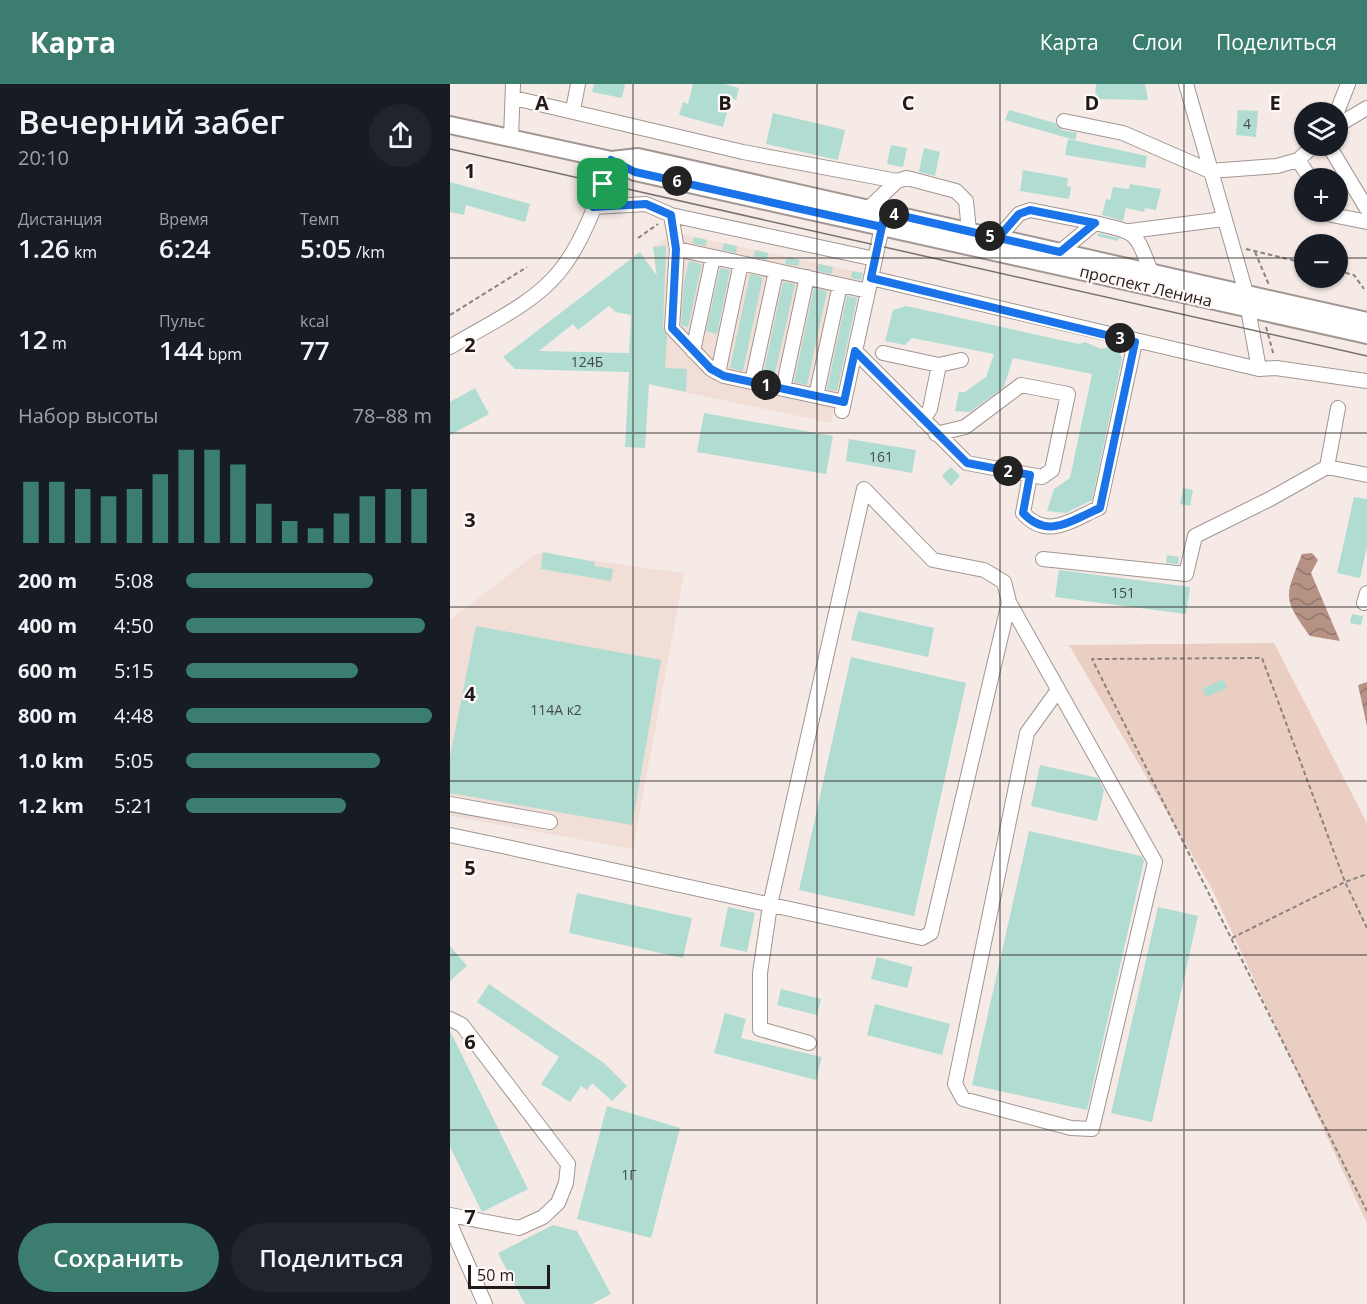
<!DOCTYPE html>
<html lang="ru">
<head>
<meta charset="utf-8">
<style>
	body { margin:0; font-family:"Open Sans",sans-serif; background:#20242c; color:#f1f3f6; height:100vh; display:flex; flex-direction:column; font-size:22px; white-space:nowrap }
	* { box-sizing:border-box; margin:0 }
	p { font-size:20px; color:#9ea1a6 }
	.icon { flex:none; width:33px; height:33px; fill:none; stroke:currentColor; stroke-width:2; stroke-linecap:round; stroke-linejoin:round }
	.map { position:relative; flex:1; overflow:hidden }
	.details { display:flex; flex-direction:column; background:#171b24; width:450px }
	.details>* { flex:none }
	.tools { position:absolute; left:844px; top:18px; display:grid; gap:12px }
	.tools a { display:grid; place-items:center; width:54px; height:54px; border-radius:50%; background:#171b24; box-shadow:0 2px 4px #0004; font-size:30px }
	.scale { position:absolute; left:18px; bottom:15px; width:82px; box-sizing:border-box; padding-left:6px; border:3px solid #1f1b1a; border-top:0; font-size:16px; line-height:21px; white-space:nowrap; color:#1f1b1a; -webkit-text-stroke:4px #fff8f6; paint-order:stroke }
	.pin { position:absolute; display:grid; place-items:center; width:51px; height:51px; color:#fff; margin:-26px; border-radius:12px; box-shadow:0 3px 9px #0006 }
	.km { position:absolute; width:30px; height:30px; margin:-15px; border-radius:50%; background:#222; color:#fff; font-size:16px; line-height:30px; text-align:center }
	.round { display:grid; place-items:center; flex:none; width:63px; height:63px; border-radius:32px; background:#20242c }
	.headline { display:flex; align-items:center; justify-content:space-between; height:102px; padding:0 18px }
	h1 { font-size:33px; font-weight:600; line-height:45px }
	.figures { display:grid; grid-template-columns:repeat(3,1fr); gap:9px; height:102px; padding:6px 18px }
	.figures div { display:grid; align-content:center }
	.figures b { font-size:26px; font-weight:600 }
	.figures small { font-size:16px; font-weight:400 }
	.figures p { font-size:16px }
	.chart { height:168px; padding:12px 18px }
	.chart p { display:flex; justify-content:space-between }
	.chart svg { width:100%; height:108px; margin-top:6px; stroke:#3b7e6f; stroke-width:6 }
	.action { display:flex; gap:12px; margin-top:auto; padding:12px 18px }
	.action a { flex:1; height:69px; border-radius:36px; background:#3b7e6f; color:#fff; font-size:24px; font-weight:600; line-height:69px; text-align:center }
	.action a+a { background:#20242c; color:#f1f3f6 }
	ul { padding:0 18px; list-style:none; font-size:20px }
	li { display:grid; grid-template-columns:96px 72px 1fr; align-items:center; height:45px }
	li i { height:15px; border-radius:8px; background:#3b7e6f }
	header { display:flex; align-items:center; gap:36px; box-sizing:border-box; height:84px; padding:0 30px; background:#3b7e6f; color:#fff }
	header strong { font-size:28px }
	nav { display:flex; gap:33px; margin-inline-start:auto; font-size:21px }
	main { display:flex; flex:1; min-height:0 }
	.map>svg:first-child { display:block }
	.built { fill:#f1ded6 }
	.garden { fill:#ebcec2 }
	.water { fill:url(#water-waves) }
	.building { fill:#b1dcd1; fill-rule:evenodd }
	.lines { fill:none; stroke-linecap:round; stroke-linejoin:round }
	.minor-casing { stroke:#a19692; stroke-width:16 }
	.major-casing { stroke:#a19692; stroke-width:20 }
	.path { stroke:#89827f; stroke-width:2; stroke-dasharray:4.5 3; stroke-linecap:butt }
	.minor { stroke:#fff; stroke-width:14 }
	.major { stroke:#fff; stroke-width:16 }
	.tram { stroke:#797270; stroke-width:1.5 }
	.route-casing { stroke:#fff; stroke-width:12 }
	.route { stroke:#1a73e8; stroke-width:8 }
	.grid { fill:none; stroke:#1f1b1a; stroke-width:1.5; stroke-opacity:0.55 }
	.labels { text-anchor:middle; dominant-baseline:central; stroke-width:4.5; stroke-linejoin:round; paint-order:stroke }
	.number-label { font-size:14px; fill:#444b48 }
	.street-label { font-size:16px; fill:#1f1b1a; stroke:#fff8f6 }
	.grid-label { font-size:20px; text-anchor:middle; font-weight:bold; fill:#1f1b1a; stroke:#fff8f6; stroke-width:4.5; stroke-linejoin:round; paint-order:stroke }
</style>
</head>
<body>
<header>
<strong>Карта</strong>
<nav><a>Карта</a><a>Слои</a><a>Поделиться</a></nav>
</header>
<main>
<section class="details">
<div class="headline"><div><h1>Вечерний забег</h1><p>20:10</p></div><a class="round"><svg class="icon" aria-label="share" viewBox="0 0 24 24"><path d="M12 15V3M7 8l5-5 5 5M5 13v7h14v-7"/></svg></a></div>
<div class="figures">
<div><p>Дистанция</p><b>1.26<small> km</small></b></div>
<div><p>Время</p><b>6:24</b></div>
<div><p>Темп</p><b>5:05<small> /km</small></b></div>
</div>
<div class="figures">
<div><b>12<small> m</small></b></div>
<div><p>Пульс</p><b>144<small> bpm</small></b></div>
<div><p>kcal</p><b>77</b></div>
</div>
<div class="chart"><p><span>Набор высоты</span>78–88 m</p>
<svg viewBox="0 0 160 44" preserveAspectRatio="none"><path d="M5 44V19M15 44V19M25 44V22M35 44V25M45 44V22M55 44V16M65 44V6M75 44V6M85 44V12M95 44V28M105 44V35M115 44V38M125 44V32M135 44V25M145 44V22M155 44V22"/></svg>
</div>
<ul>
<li><b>200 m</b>5:08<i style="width:76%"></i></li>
<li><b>400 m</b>4:50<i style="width:97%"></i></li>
<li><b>600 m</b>5:15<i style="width:70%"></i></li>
<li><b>800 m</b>4:48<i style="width:100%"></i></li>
<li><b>1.0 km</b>5:05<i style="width:79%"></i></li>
<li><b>1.2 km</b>5:21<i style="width:65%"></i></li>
</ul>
<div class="action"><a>Сохранить</a><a>Поделиться</a></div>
</section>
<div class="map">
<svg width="917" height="1220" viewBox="0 0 917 1220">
	<defs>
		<pattern id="water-waves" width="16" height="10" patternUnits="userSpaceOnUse" patternTransform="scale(1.5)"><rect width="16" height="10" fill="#b69285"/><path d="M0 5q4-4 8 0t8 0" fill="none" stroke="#93766c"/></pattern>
	</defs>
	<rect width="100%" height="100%" fill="#f5eae6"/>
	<path class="built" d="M 225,149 L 413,189 L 381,339 L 202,301 L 206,189 L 203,163 Z
		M 87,469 L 234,489 L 183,765 L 0,732 L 0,536 Z"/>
	<path class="garden" d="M 824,559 L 917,739 L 917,1139 L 761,803 L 619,561 Z"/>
	<path class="water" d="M 862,469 L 868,476 L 861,489 L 890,557 L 860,552 C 832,513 835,513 852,470 Z
		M 917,598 L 917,642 L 908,601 Z"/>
	<path class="building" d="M 144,0 L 175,0 L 172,14 L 142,8 Z
		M 243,0 L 274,0 L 289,4 L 286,16 L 281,14 L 273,43 L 229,31 L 233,18 L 238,20 Z
		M 646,0 L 695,0 L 698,16 L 645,15 Z
		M 559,26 L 605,39 L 612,46 L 627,49 L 625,56 L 555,36 Z
		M 788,26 L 808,27 L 806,53 L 786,51 Z
		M 323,29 L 395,46 L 388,76 L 316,60 Z
		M 618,55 L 697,72 L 695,84 L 615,71 Z
		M 441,61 L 457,64 L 453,83 L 437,80 Z
		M 474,64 L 490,68 L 485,92 L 469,88 Z
		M 573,86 L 618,94 L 617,102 L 621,103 L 619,115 L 570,107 Z
		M 0,98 L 80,120 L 75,138 L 16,121 L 14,131 L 0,128 Z
		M 680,100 L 711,105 L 706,126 L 695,124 L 694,128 L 676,124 L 673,137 L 652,131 L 656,115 L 660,116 L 663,103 L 679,105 Z
		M 648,149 L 669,154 L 668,157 L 647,152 Z
		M 244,153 L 257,156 L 255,162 L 242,159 Z
		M 274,159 L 287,162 L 286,169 L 272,166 Z
		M 216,162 L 213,243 L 217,252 L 215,284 L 237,285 L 236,308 L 199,300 L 195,364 L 175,363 L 179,288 L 65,285 L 53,273 L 190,168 L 207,192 L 203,163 ZM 159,222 L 166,228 L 181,231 L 179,269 L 89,267 L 123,240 L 128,246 Z
		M 305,166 L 318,169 L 317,176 L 304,173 Z
		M 337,173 L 350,176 L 348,182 L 335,180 Z
		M 239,177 L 252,180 L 238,243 L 231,241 L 234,198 Z
		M 369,180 L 383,183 L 381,190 L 368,187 Z
		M 270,184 L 280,186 L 267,250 L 256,247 Z
		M 402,187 L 413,189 L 411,196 L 401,194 Z
		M 300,190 L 313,193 L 293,287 L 280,284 Z
		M 333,198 L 345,200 L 324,294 L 313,291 Z
		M 364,204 L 377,207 L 357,301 L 344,298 Z
		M 397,212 L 407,214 L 387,307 L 377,305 Z
		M 456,222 L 629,260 L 635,258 L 651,265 L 662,262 L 669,266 L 672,275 L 642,416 L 616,429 L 597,427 L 604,405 L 620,394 L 642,290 L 563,274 L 554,303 L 520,328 L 505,327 L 509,308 L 515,308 L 536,293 L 544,270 L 462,254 L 455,261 L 435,257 L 443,226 Z
		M 25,304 L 39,330 L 0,351 L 0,318 Z
		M 254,329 L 383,352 L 376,390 L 247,368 Z
		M 399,355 L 466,366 L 462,389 L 396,377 Z
		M 501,383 L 510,392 L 501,402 L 492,392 Z
		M 733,404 L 743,406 L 740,422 L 730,420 Z
		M 904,413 L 917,415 L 917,462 L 910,494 L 887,489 Z
		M 93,468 L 145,478 L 144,482 L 163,485 L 161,497 L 91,485 Z
		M 717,471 L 729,473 L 728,480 L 716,479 Z
		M 609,486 L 740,503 L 736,530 L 605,513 Z
		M 408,527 L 484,544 L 478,573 L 401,556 Z
		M 902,530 L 913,532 L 911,541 L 900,539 Z
		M 26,542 L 211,576 L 182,741 L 0,709 L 0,673 Z
		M 401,573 L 516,599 L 464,832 L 349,806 Z
		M 773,595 L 777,604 L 756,613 L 752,605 Z
		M 590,681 L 648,694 L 654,706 L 647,737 L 581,722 Z
		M 579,747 L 691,772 L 694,777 L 637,1026 L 522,1001 Z
		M 127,809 L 242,834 L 233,874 L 119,849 Z
		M 278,823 L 305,829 L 297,868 L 270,862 Z
		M 708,823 L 748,832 L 702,1038 L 661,1029 Z
		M 0,862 L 17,882 L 0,897 Z
		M 427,873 L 463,883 L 457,904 L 421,895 Z
		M 39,900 L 154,979 L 177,1002 L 162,1017 L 142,999 L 137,1006 L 131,1002 L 120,1018 L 91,1000 L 109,973 L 27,918 Z
		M 331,905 L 371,915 L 367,931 L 327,921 Z
		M 425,920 L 500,940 L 492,971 L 417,951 Z
		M 275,929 L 296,935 L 291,954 L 372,973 L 366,996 L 264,969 Z
		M 0,947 L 78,1105 L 32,1128 L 0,1063 Z
		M 157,1022 L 230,1044 L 201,1154 L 127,1135 Z
		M 103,1141 L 127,1147 L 161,1210 L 142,1220 L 75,1220 L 48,1169 Z"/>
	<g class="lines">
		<defs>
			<path id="minor" d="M 736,0 L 796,209
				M 64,14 L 293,68 L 447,97
				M 123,26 L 128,0
				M 887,28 L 898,0
				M 614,37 L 673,49 L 760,87 L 827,82 L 848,76 L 863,62
				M 888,41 L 917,24
				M 61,54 L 63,0
				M 879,62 L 917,125
				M 848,76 L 860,94
				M 143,123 L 196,120 L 221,131 L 425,175
				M 418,125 L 447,97 L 457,94 L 506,107 L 516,117 L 519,147
				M 880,128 L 882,131 L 917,138
				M 221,131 L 227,165 L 222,244 L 261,285 L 274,292 L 394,318
				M 680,147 L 774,135
				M 548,154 L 569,130 L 580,126 L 645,139
				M 227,165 L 418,207
				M 610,168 L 645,139 C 687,149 685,146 701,188
				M 421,194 L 809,285 L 826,284 L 917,297
				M 798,225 L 809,285
				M 0,263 C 36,241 82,221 109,188 C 135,156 148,114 161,76
				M 243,267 L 263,173
				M 405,267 L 517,379 L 592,393 L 602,386 L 618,310 L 571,301 L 515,343 L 486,350
				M 433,269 L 489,281 L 480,325 L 473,336
				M 489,281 L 511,276
				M 268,289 L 291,179
				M 302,298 L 326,187
				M 333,305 L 357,193
				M 366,312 L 390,201
				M 888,324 L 877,383 L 917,391
				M 392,327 L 432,143
				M 580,391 L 573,429 C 597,456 622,436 649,424 L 685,258
				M 593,475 L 736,490 L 745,452 L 820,415 L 877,383
				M 559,518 L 705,778 L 642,1045 L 621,1044 L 513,1015 L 505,1000 L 577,649 L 608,606
				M 914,519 L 917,509
				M 0,720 L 100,738
				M 0,751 L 57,763 L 472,854 L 481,849 L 559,518 L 554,498 L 534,486 L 483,476 L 414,405 L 320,821 L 310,889 L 310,945 L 359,959
				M 0,935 L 12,941 L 118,1080 L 116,1099 L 108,1119 L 93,1133 L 69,1144 L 0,1131
				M 0,1140 L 35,1220"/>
			<path id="major" d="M 0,41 L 161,76 L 185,88 L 917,251
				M 162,76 L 188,73 L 917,237"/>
		</defs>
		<use href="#minor" class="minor-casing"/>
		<use href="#major" class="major-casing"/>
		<path class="path" d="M 188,154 L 208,140
			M 796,165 L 855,179
			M 805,168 L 819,201
			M 888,187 L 904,191 L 914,205
			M 0,231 L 77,183
			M 816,243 L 824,272
			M 917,844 L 895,798 L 812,574 L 642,575 L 917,1127
			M 782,854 L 895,798 L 917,790"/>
		<use href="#minor" class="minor"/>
		<use href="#major" class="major"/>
		<path class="tram" d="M 0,65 L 917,272"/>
	</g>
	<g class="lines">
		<defs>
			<path id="route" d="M 153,100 L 143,123 L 196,120 L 221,131 L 226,165 L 222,244 L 261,285 L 274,292 L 394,318 L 405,267 L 517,379 L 580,391 L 573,429 C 598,456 622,436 650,424 L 685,258 L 421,194 L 435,128 C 494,141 552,155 610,168 L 645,139 L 580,126 L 569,130 L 548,154 L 435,128 L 432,143 L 185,88 L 161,76 L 153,100"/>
		</defs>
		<use href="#route" class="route-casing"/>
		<use href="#route" class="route"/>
	</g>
	<path class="grid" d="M 183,0 L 183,1220M 367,0 L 367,1220M 550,0 L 550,1220M 734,0 L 734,1220M 0,174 L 855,174M 888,174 L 917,174M 0,349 L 917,349M 0,523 L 917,523M 0,697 L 917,697M 0,871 L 917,871M 0,1046 L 917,1046"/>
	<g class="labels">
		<g class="number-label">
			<text x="797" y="39">4</text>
			<text x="137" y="277">124Б</text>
			<text x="431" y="372">161</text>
			<text x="673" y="508">151</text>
			<text x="106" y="625">114А к2</text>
			<text x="179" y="1090">1Г</text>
		</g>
		<g class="street-label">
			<text transform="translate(696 202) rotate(13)">проспект Ленина</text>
		</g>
	</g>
	<g class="grid-label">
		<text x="92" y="26">A</text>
		<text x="275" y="26">B</text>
		<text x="458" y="26">C</text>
		<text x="642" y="26">D</text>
		<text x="825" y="26">E</text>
		<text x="20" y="94">1</text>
		<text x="20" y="268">2</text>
		<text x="20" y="443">3</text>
		<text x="20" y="617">4</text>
		<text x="20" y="791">5</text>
		<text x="20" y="965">6</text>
		<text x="20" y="1140">7</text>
	</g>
</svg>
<div class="tools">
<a><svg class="icon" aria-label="layers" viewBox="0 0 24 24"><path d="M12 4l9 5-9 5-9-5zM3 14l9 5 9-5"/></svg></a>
<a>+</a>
<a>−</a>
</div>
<div class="scale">50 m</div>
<div class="pin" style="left:153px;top:100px;background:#1e9e55"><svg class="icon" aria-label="arrive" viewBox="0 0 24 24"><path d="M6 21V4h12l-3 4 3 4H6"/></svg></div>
<b class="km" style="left:316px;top:301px">1</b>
<b class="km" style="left:558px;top:387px">2</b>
<b class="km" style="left:670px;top:254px">3</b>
<b class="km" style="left:444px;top:130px">4</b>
<b class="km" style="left:540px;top:152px">5</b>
<b class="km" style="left:227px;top:97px">6</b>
</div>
</main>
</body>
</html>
